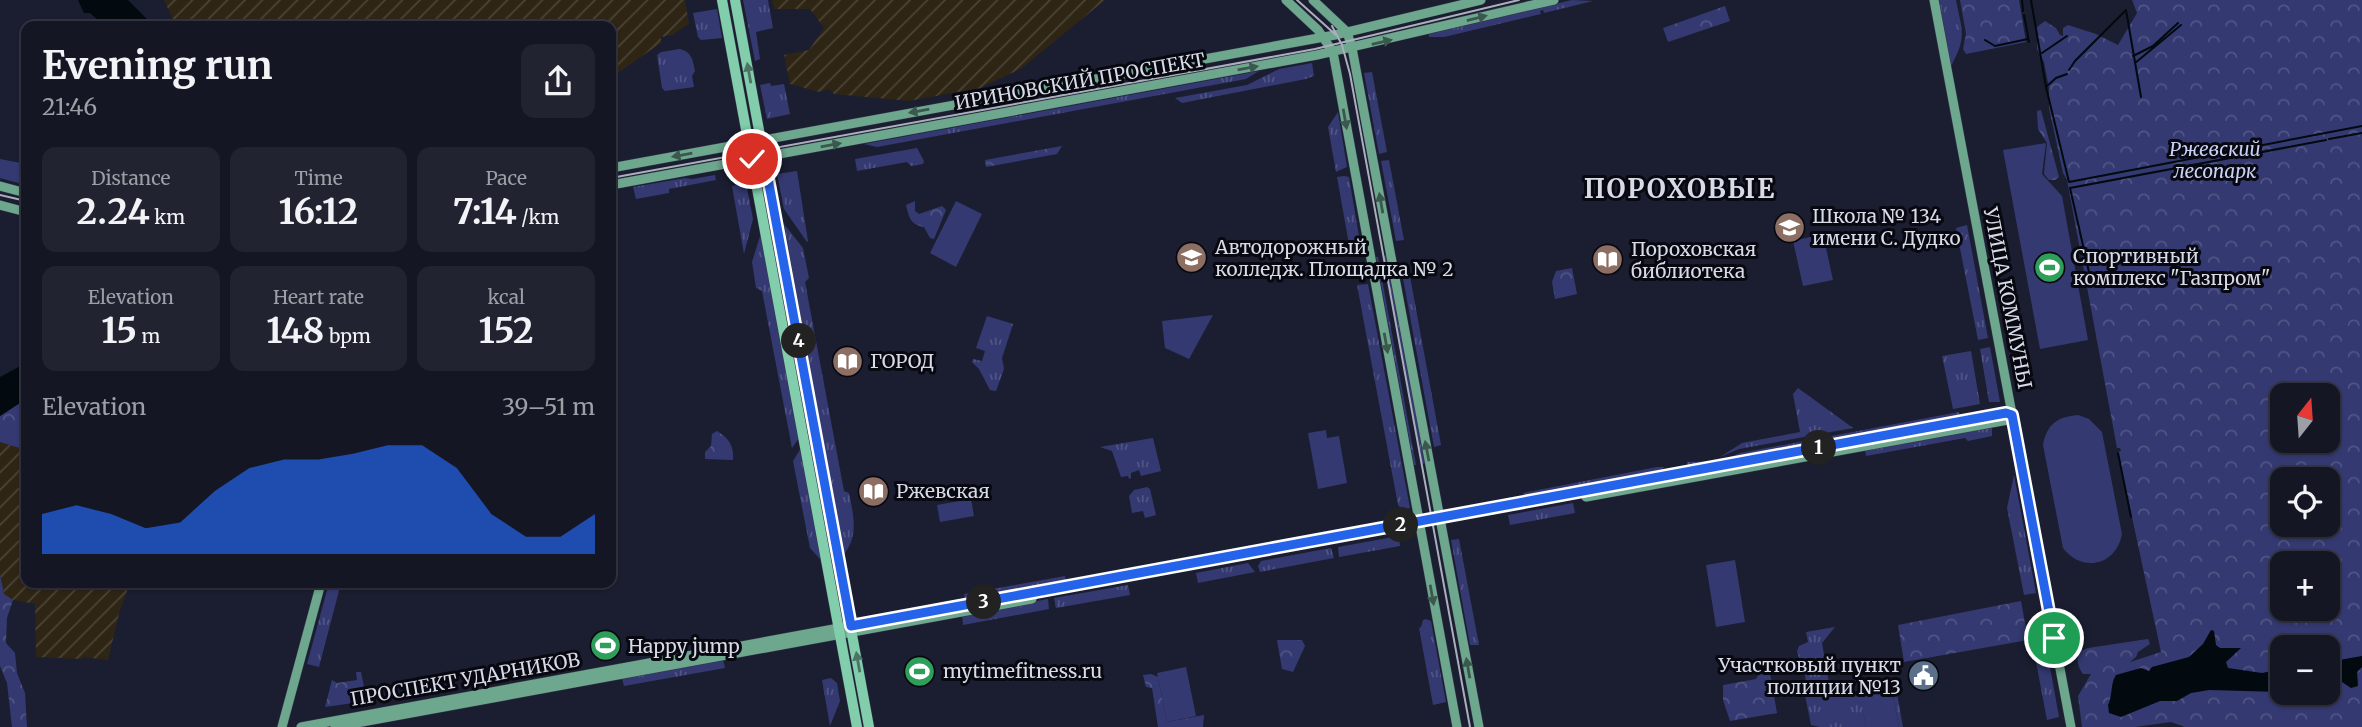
<!DOCTYPE html>
<html lang="en">
<head>
<meta charset="utf-8">
<style>
	body { margin:0; font-family:Merriweather,serif; background:#212331; color:#f1f3f6; height:100vh; display:flex; flex-direction:column; font-size:26px; white-space:nowrap }
	* { box-sizing:border-box; margin:0 }
	p { font-size:23px; color:#9d9fa6 }
	.icon { flex:none; width:38px; height:38px; fill:none; stroke:currentColor; stroke-width:2; stroke-linecap:round; stroke-linejoin:round }
	.map { position:relative; flex:1; overflow:hidden }
	.drawer { position:absolute; left:21px; top:21px; width:595px; height:567px; display:flex; flex-direction:column; background:#141624; border-radius:14px; box-shadow:0 2px 5px #0004,0 0 0 2px #333541 }
	.drawer>* { flex:none }
	.needle { width:46px; rotate:17deg }
	.fabs { position:absolute; left:2270px; top:383px; display:grid; gap:14px }
	.fabs a { display:grid; place-items:center; width:70px; height:70px; border-radius:14px; background:#141624; box-shadow:0 2px 5px #0004,0 0 0 2px #333541; font-size:35px }
	.pin { position:absolute; display:grid; place-items:center; width:60px; height:60px; color:#fff; margin:-30px; border:4px solid #fff; border-radius:50%; box-shadow:0 2px 7px #0007 }
	.km { position:absolute; width:35px; height:35px; margin:-18px; border-radius:50%; background:#222; color:#fff; font-size:19px; line-height:35px; text-align:center }
	.round { display:grid; place-items:center; flex:none; width:74px; height:74px; border-radius:14px; background:#212331 }
	.headline { display:flex; align-items:center; justify-content:space-between; height:119px; padding:0 21px }
	h1 { font-size:38px; font-weight:700; line-height:52px }
	.stats { display:grid; grid-template-columns:repeat(3,1fr); gap:10px; height:119px; padding:7px 21px }
	.stats div { display:grid; align-content:center; border-radius:14px; background:#212331; text-align:center }
	.stats b { font-size:35px; font-weight:700 }
	.stats small { font-size:19px; font-weight:400 }
	.stats p { font-size:19px }
	.chart { height:196px; padding:14px 21px }
	.chart p { display:flex; justify-content:space-between }
	.chart svg { width:100%; height:126px; margin-top:7px; fill:#2563eb; opacity:.7 }
	.map>svg:first-child { display:block }
	.industrial { fill:url(#industrial-furrows) }
	.grass { fill:url(#grass-tufts) }
	.forest { fill:url(#forest-crowns); fill-rule:evenodd }
	.pitch { fill:#343971 }
	.water { fill:#02090f }
	.lines { fill:none; stroke-linecap:round; stroke-linejoin:round }
	.stream { stroke:#02090f; stroke-width:2 }
	.secondary-casing { stroke:#35384a; stroke-width:10 }
	.primary-casing { stroke:#35384a; stroke-width:11 }
	.secondary { stroke:#6da78d; stroke-width:9 }
	.primary { stroke:#81cdac; stroke-width:10 }
	.tram { stroke:#abaebc; stroke-width:2 }
	.oneway { fill:#3a584e }
	.oneway2 { fill:#4a7466 }
	.route-casing { stroke:#fff; stroke-width:14 }
	.route { stroke:#2563eb; stroke-width:9 }
	.labels { text-anchor:middle; dominant-baseline:central; stroke-width:6; stroke-linejoin:round; paint-order:stroke }
	.street-label { font-size:19px; fill:#d7dae7; stroke:#070810 }
	.park-label { font-size:19px; font-style:italic; fill:#c9d1f7; stroke:#070810 }
	.poi-label { font-size:19px; fill:#d7dae7; stroke:#070810; text-anchor:start }
	.district-label { font-size:26px; font-weight:bold; letter-spacing:2px; fill:#d7dae7; stroke:#070810 }
</style>
</head>
<body>
<div class="map">
<svg width="2362" height="727" viewBox="0 0 2362 727">
	<defs>
		<pattern id="industrial-furrows" width="10" height="10" patternUnits="userSpaceOnUse" patternTransform="scale(1.75)"><rect width="10" height="10" fill="#2e2515"/><path d="M-1 1l2-2M0 10L10 0M9 11l2-2" fill="none" stroke="#4c4437"/></pattern>
		<pattern id="grass-tufts" width="24" height="20" patternUnits="userSpaceOnUse" patternTransform="scale(1.75)"><rect width="24" height="20" fill="#343971"/><path d="M3 7l-1-3M5 7V3M7 7l1-3M15 17l-1-3M17 17v-4M19 17l1-3" fill="none" stroke="#515585"/></pattern>
		<pattern id="forest-crowns" width="20" height="18" patternUnits="userSpaceOnUse" patternTransform="scale(1.75)"><rect width="20" height="18" fill="#343971"/><path d="M2 6a3 3 0 1 1 6 0M12 15a3 3 0 1 1 6 0" fill="none" stroke="#515585"/></pattern>
	</defs>
	<rect width="100%" height="100%" fill="#1b1e30"/>
	<path class="industrial" d="M 164,0 L 685,0 L 689,24 L 672,35 L 661,37 L 661,43 L 619,72 L 611,72 L 611,26 L 176,26 Z
		M 772,0 L 1105,0 L 1022,68 L 980,88 L 909,101 L 834,94 L 829,89 L 819,92 L 790,84 L 784,55 L 809,50 L 824,28 L 810,9 L 774,9 Z
		M 0,442 L 26,450 L 26,583 L 130,583 L 120,610 L 108,660 L 83,657 L 82,659 L 36,657 L 35,604 L 13,600 L 4,594 L 0,574 Z"/>
	<path class="grass" d="M 743,0 L 768,0 L 773,28 L 756,32 L 760,59 L 755,61 Z
		M 1572,0 L 1593,1 L 1544,13 L 1543,10 L 1540,11 L 1541,14 L 1444,37 L 1429,37 L 1429,34 Z
		M 1939,0 L 1956,0 C 1962,31 1967,37 1951,66 Z
		M 717,9 L 722,38 L 701,40 L 698,37 L 693,13 Z
		M 680,49 C 692,52 693,61 695,71 L 692,76 L 694,87 L 665,91 L 662,88 L 657,55 L 661,52 Z
		M 1312,63 L 1314,76 L 1306,79 L 1182,103 L 1175,98 L 1247,85 L 1279,69 Z
		M 1259,71 L 1246,79 L 877,147 L 864,144 Z
		M 1372,72 L 1387,152 L 1379,154 L 1364,73 Z
		M 770,83 L 771,86 L 784,84 L 790,114 L 767,119 L 760,85 Z
		M 1338,112 L 1347,167 L 1336,172 L 1328,127 Z
		M 917,148 L 924,161 L 923,164 L 911,166 L 907,162 L 857,171 L 855,159 Z
		M 0,159 L 26,164 L 26,185 L 0,178 Z
		M 1389,160 L 1404,240 L 1396,241 L 1381,161 Z
		M 797,171 L 808,241 L 807,242 L 784,209 L 777,174 Z
		M 715,175 L 716,180 L 669,189 L 669,193 L 636,199 L 633,187 L 685,178 L 692,179 Z
		M 1344,176 L 1349,177 L 1361,248 L 1350,250 L 1337,177 Z
		M 746,183 L 753,219 L 744,254 L 732,186 Z
		M 784,224 L 803,248 L 809,278 L 805,282 L 844,491 L 849,493 C 853,514 859,534 845,553 L 843,551 Z
		M 1967,225 L 1988,338 L 1978,340 L 1956,228 Z
		M 761,233 L 799,438 L 792,448 L 762,291 L 756,288 L 752,262 Z
		M 1387,255 L 1425,463 L 1422,464 L 1384,256 Z
		M 1376,257 L 1378,257 L 1416,465 L 1414,465 Z
		M 1409,271 L 1441,445 L 1434,447 L 1402,273 Z
		M 1368,284 L 1410,508 L 1403,510 L 1398,505 L 1357,285 Z
		M 987,316 L 1013,324 L 1002,358 L 1004,369 L 996,391 L 990,390 L 979,369 L 972,362 L 973,359 L 982,361 L 985,351 L 976,348 Z
		M 1990,347 L 2000,402 L 1989,402 L 1980,349 Z
		M 1971,351 L 1980,404 L 1953,409 L 1942,356 Z
		M 1798,388 L 1853,428 L 1739,449 L 1720,457 L 1742,443 L 1800,432 L 1793,394 Z
		M 1959,412 L 1960,416 L 1947,418 L 1947,422 L 1688,470 L 1687,462 L 1721,461 L 1740,453 Z
		M 1992,426 L 1992,436 L 1968,441 L 1965,438 L 1866,456 L 1865,450 Z
		M 1153,438 L 1161,471 L 1141,476 L 1139,470 L 1131,473 L 1131,478 L 1129,479 L 1128,476 L 1121,477 L 1112,451 L 1100,447 Z
		M 801,448 L 821,558 L 820,559 L 810,548 L 793,461 Z
		M 1657,467 L 1664,467 L 1661,473 L 1525,499 L 1523,493 Z
		M 2014,475 L 2036,593 L 2024,595 L 2007,508 Z
		M 1147,487 L 1150,489 L 1156,515 L 1145,518 L 1143,511 L 1132,513 L 1129,496 L 1134,490 Z
		M 1573,503 L 1575,513 L 1510,525 L 1508,515 Z
		M 1399,536 L 1400,546 L 1339,557 L 1338,547 Z
		M 1459,539 L 1479,645 L 1470,645 L 1451,540 Z
		M 1331,548 L 1334,558 L 1260,572 L 1258,566 L 1261,561 Z
		M 1248,563 L 1255,572 L 1198,583 L 1196,573 Z
		M 1065,576 L 1066,583 L 965,602 L 964,594 Z
		M 329,583 L 341,583 L 319,667 L 307,664 Z
		M 1128,585 L 1130,595 L 1056,608 L 1054,598 Z
		M 1048,599 L 1049,609 L 963,625 L 962,615 Z
		M 1426,619 L 1431,621 L 1446,702 L 1433,705 L 1419,628 L 1421,627 L 1423,620 Z
		M 1835,627 L 1822,643 L 1825,660 L 1804,664 L 1800,662 L 1797,651 L 1799,646 L 1808,642 L 1806,632 Z
		M 2046,645 L 2059,717 L 2047,720 L 2033,646 Z
		M 723,660 L 725,668 L 624,686 L 622,678 Z
		M 1825,663 L 1829,682 L 1850,695 L 1896,688 L 1903,727 L 1899,727 L 1892,691 L 1861,696 L 1866,727 L 1820,727 L 1811,725 L 1804,690 L 1807,689 L 1804,669 Z
		M 831,678 L 837,683 L 840,701 L 830,726 L 822,680 Z"/>
	<path class="forest" d="M 1960,0 L 2019,0 L 2026,42 L 1966,54 L 1963,49 L 1966,34 Z
		M 2132,0 L 2362,0 L 2362,727 L 2185,727 L 2171,722 L 2135,727 L 2082,727 L 2078,696 L 2091,674 L 2083,674 C 2078,667 2076,660 2079,652 L 2088,648 L 2148,639 L 2150,644 L 2138,652 L 2136,657 L 2130,662 L 2161,652 L 2118,452 L 2121,451 L 2120,448 L 2117,448 L 2067,180 L 2063,173 L 2049,108 L 2049,88 L 2044,62 L 2037,49 L 2037,27 L 2045,21 L 2056,28 L 2060,35 L 2063,36 L 2063,28 L 2068,25 L 2096,34 L 2118,45 L 2137,13 ZM 2282,396 L 2328,396 L 2328,441 L 2282,441 ZM 2282,480 L 2328,480 L 2328,525 L 2282,525 ZM 2282,564 L 2328,564 L 2328,609 L 2282,609 ZM 2282,648 L 2328,648 L 2328,693 L 2282,693 Z
		M 1725,6 L 1730,21 L 1668,42 L 1663,28 Z
		M 2041,110 L 2059,177 L 2055,180 L 2049,180 L 2044,174 L 2047,143 L 2038,129 L 2037,111 Z
		M 1062,146 L 1057,154 L 986,167 L 985,160 Z
		M 915,201 L 915,211 L 919,214 L 942,206 L 946,210 L 934,239 L 930,238 L 924,227 C 911,225 909,218 906,205 Z
		M 1572,268 L 1577,294 L 1555,299 L 1552,282 L 1556,271 Z
		M 26,399 L 26,450 L 0,442 L 0,416 Z
		M 717,431 C 729,438 734,446 733,460 L 705,459 L 705,452 L 711,446 L 712,434 Z
		M 0,574 L 4,594 L 13,600 L 7,618 L 6,643 L 15,653 L 17,673 L 25,693 L 27,727 L 12,727 L 7,683 L 0,666 Z
		M 2021,601 L 2028,640 L 1904,662 L 1898,625 Z
		M 1277,640 L 1302,640 L 1305,646 L 1293,672 L 1282,669 Z
		M 356,672 L 361,672 L 367,701 L 325,707 L 332,680 L 337,683 L 357,680 Z
		M 1770,673 L 1777,713 L 1730,721 L 1723,700 L 1723,685 L 1756,679 L 1759,674 Z
		M 1151,674 L 1158,677 L 1167,722 L 1204,715 L 1203,727 L 1158,727 L 1152,688 L 1146,687 L 1143,675 Z"/>
	<path class="pitch" d="M 2046,143 L 2042,174 L 2062,196 L 2088,340 L 2040,349 L 2003,150 Z
		M 956,201 L 982,214 L 956,267 L 930,253 Z
		M 1823,234 L 1833,280 L 1803,286 L 1793,241 Z
		M 1213,315 L 1189,359 L 1165,348 L 1162,321 Z
		M 2078,415 L 2089,419 L 2102,432 L 2122,534 C 2116,566 2082,573 2063,548 L 2043,445 C 2047,424 2057,417 2078,415 Z
		M 1326,430 L 1327,438 L 1339,436 L 1347,483 L 1318,489 L 1308,433 Z
		M 971,499 L 974,516 L 940,522 L 937,505 Z
		M 1735,560 L 1745,622 L 1716,627 L 1706,565 Z
		M 1186,667 L 1196,716 L 1167,722 L 1157,673 Z
		M 1892,691 L 1899,727 L 1866,727 L 1860,696 Z"/>
	<path class="water" d="M 78,0 L 128,0 L 154,26 L 102,24 L 90,13 L 84,13 Z
		M 26,363 L 26,399 L 0,416 L 0,377 Z
		M 2211,630 L 2214,631 L 2216,645 L 2220,648 L 2241,648 L 2226,662 L 2228,668 L 2262,673 L 2282,669 L 2282,692 L 2209,690 L 2191,693 L 2177,701 L 2160,701 L 2121,717 L 2109,713 L 2108,705 C 2113,695 2110,684 2116,675 L 2141,668 L 2149,671 L 2152,667 L 2189,657 L 2203,644 Z
		M 2362,656 L 2362,667 L 2357,672 L 2358,686 L 2351,688 L 2342,682 L 2328,685 L 2328,662 Z"/>
	<g class="lines">
		<path class="stream" d="M 2022,0 L 2023,11
			M 2031,0 L 2046,87 L 2069,182 L 2362,126
			M 2126,10 L 2141,97
			M 2024,15 L 2029,42
			M 1985,40 L 1995,46 L 2028,39
			M 2042,53 L 2067,36
			M 2133,56 L 2153,46 L 2178,23
			M 2135,63 L 2181,25
			M 2069,70 L 2075,61 L 2125,11
			M 2047,86 L 2056,78 L 2067,74
			M 2329,139 L 2362,133
			M 2089,272 L 2070,188 L 2326,140
			M 2118,453 L 2131,517"/>
		<defs>
			<path id="secondary" d="M 1286,0 L 1318,30 L 1333,52 L 1457,727
				M 1313,0 L 1347,32 L 1352,48 L 1479,727
				M 1934,0 L 2071,727
				M 611,168 L 1335,35 L 1481,0
				M 611,185 L 1317,55 L 1554,0
				M 0,186 L 26,193
				M 0,205 L 26,212
				M 1586,497 L 2008,420 L 2013,415
				M 282,727 L 321,583
				M 301,727 L 2006,413 L 2013,415
				M 335,727 L 1032,599"/>
			<path id="primary" d="M 722,0 L 857,727
				M 735,0 L 869,727"/>
		</defs>
		<use href="#secondary" class="secondary-casing"/>
		<use href="#primary" class="primary-casing"/>
		<use href="#secondary" class="secondary"/>
		<use href="#primary" class="primary"/>
		<path class="tram" d="M 1297,0 L 1336,35
			M 1332,26 L 1342,45 L 1350,74 L 1470,727
			M 611,178 L 1315,49 L 1519,0
			M 0,195 L 26,201"/>
	</g>
	<defs><path id="oneway-solid" d="M-6-.8H1V-3.2L6.5 0L1 3.2V.8H-6Z" transform="scale(1.75)"/></defs>
	<g class="oneway">
		<use href="#oneway-solid" transform="translate(1477 18) rotate(-14)"/>
		<use href="#oneway-solid" transform="translate(1382 42) rotate(-13)"/>
		<use href="#oneway-solid" transform="translate(1248 68) rotate(-10)"/>
		<use href="#oneway-solid" transform="translate(919 111) rotate(170)"/>
		<use href="#oneway-solid" transform="translate(1345 119) rotate(80)"/>
		<use href="#oneway-solid" transform="translate(831 145) rotate(-10)"/>
		<use href="#oneway-solid" transform="translate(682 155) rotate(170)"/>
		<use href="#oneway-solid" transform="translate(1381 203) rotate(-100)"/>
		<use href="#oneway-solid" transform="translate(1386 343) rotate(80)"/>
		<use href="#oneway-solid" transform="translate(1427 451) rotate(-101)"/>
		<use href="#oneway-solid" transform="translate(1432 595) rotate(80)"/>
		<use href="#oneway-solid" transform="translate(1468 668) rotate(-100)"/>
	</g>
	<g class="oneway2">
		<use href="#oneway-solid" transform="translate(749 73) rotate(-100)"/>
		<use href="#oneway-solid" transform="translate(858 662) rotate(-100)"/>
	</g>
	<g class="lines">
		<defs>
			<path id="route" d="M 752,159 L 764,157 L 851,626 L 2006,413 L 2012,415 L 2054,638"/>
		</defs>
		<use href="#route" class="route-casing"/>
		<use href="#route" class="route"/>
	</g>
	<defs>
		<symbol id="school-disc" viewBox="-11 -11 22 22"><circle r="9.5" fill="#8d6e63" stroke="#070810"/><path d="M0-5L7-2L0 1L-7-2ZM-4 1L0 2.5L4 1V4Q0 6-4 4Z" fill="#fff"/></symbol>
		<symbol id="university-disc" viewBox="-11 -11 22 22"><circle r="9.5" fill="#8d6e63" stroke="#070810"/><path d="M0-5L7-2L0 1L-7-2ZM-4 1L0 2.5L4 1V4Q0 6-4 4Z" fill="#fff"/></symbol>
		<symbol id="library-disc" viewBox="-11 -11 22 22"><circle r="9.5" fill="#8d6e63" stroke="#070810"/><path d="M-6-4Q-3-5.5-.7-3.5V5Q-3 3-6 4ZM6-4Q3-5.5 .7-3.5V5Q3 3 6 4Z" fill="#fff"/></symbol>
		<symbol id="stadium-disc" viewBox="-11 -11 22 22"><circle r="9.5" fill="#2e9e5b" stroke="#070810"/><path d="M0-5a6.5 5 0 1 0 0 10a6.5 5 0 1 0 0-10ZM-3.5-1.8h7v3.6h-7Z" fill="#fff"/></symbol>
		<symbol id="civic-disc" viewBox="-11 -11 22 22"><circle r="9.5" fill="#5c6f8a" stroke="#070810"/><path d="M-.6-6.5H3V-4.5H.6V-3L4-1V1h2V6H-6V1h2V-1L-.6-3ZM-1.2 2.5V6h2.4V2.5Z" fill="#fff"/></symbol>
	</defs>
	<g fill-rule="evenodd">
		<use href="#school-disc" x="1772" y="210" width="35" height="35"/>
		<use href="#university-disc" x="1174" y="240" width="35" height="35"/>
		<use href="#library-disc" x="1590" y="242" width="35" height="35"/>
		<use href="#stadium-disc" x="2032" y="250" width="35" height="35"/>
		<use href="#library-disc" x="830" y="344" width="35" height="35"/>
		<use href="#library-disc" x="856" y="474" width="35" height="35"/>
		<use href="#stadium-disc" x="588" y="628" width="35" height="35"/>
		<use href="#stadium-disc" x="902" y="654" width="35" height="35"/>
		<use href="#civic-disc" x="1906" y="658" width="35" height="35"/>
	</g>
	<g class="labels">
		<g class="street-label">
			<text transform="translate(1080 81) rotate(-10)">ИРИНОВСКИЙ ПРОСПЕКТ</text>
			<text transform="translate(2008 298) rotate(79)">УЛИЦА КОММУНЫ</text>
			<text transform="translate(465 679) rotate(-10)">ПРОСПЕКТ УДАРНИКОВ</text>
		</g>
		<g class="park-label">
			<text x="2215" y="149">Ржевский<tspan x="2215" dy="22">лесопарк</tspan></text>
		</g>
		<g class="poi-label">
			<text x="1812" y="216">Школа № 134<tspan x="1812" dy="22">имени С. Дудко</tspan></text>
			<text x="1215" y="247">Автодорожный<tspan x="1215" dy="22">колледж. Площадка № 2</tspan></text>
			<text x="1631" y="249">Пороховская<tspan x="1631" dy="22">библиотека</tspan></text>
			<text x="2073" y="256">Cпортивный<tspan x="2073" dy="22">комплекс "Газпром"</tspan></text>
			<text x="870" y="361">ГОРОД</text>
			<text x="896" y="491">Ржевская</text>
			<text x="628" y="646">Happy jump</text>
			<text x="1901" y="665" text-anchor="end">Участковый пункт<tspan x="1901" dy="22">полиции №13</tspan></text>
			<text x="943" y="671">mytimefitness.ru</text>
		</g>
		<g class="district-label">
			<text x="1680" y="188">ПОРОХОВЫЕ</text>
		</g>
	</g>
</svg>
<div class="fabs">
<a><svg class="needle" viewBox="-14 -14 28 28"><path d="M0-13l5 13h-10z" fill="#e53935"/><path d="M0 13l5-13h-10z" fill="#9d9fa6"/></svg></a>
<a><svg class="icon" aria-label="locate" viewBox="0 0 24 24"><circle cx="12" cy="12" r="6"/><path d="M12 2v4M12 18v4M2 12h4M18 12h4"/></svg></a>
<a>+</a>
<a>−</a>
</div>
<div class="pin" style="left:2054px;top:638px;background:#1e9e55"><svg class="icon" aria-label="arrive" viewBox="0 0 24 24"><path d="M6 21V4h12l-3 4 3 4H6"/></svg></div>
<div class="pin" style="left:752px;top:159px;background:#d93025"><svg class="icon" aria-label="check" viewBox="0 0 24 24"><path d="M5 12l5 5 9-10"/></svg></div>
<b class="km" style="left:1819px;top:448px">1</b>
<b class="km" style="left:1401px;top:525px">2</b>
<b class="km" style="left:984px;top:602px">3</b>
<b class="km" style="left:799px;top:341px">4</b>
<section class="drawer">
<div class="headline"><div><h1>Evening run</h1><p>21:46</p></div><a class="round"><svg class="icon" aria-label="share" viewBox="0 0 24 24"><path d="M12 15V3M7 8l5-5 5 5M5 13v7h14v-7"/></svg></a></div>
<div class="stats">
<div><p>Distance</p><b>2.24<small> km</small></b></div>
<div><p>Time</p><b>16:12</b></div>
<div><p>Pace</p><b>7:14<small> /km</small></b></div>
</div>
<div class="stats">
<div><p>Elevation</p><b>15<small> m</small></b></div>
<div><p>Heart rate</p><b>148<small> bpm</small></b></div>
<div><p>kcal</p><b>152</b></div>
</div>
<div class="chart"><p><span>Elevation</span>39–51 m</p>
<svg viewBox="0 0 160 44" preserveAspectRatio="none"><path d="M0 44V30L10 27L20 30L30 35L40 33L50 22L60 14L70 11L80 11L90 9L100 6L110 6L120 14L130 30L140 38L150 38L160 30V44z"/></svg>
</div>
</section>
</div>
</body>
</html>
